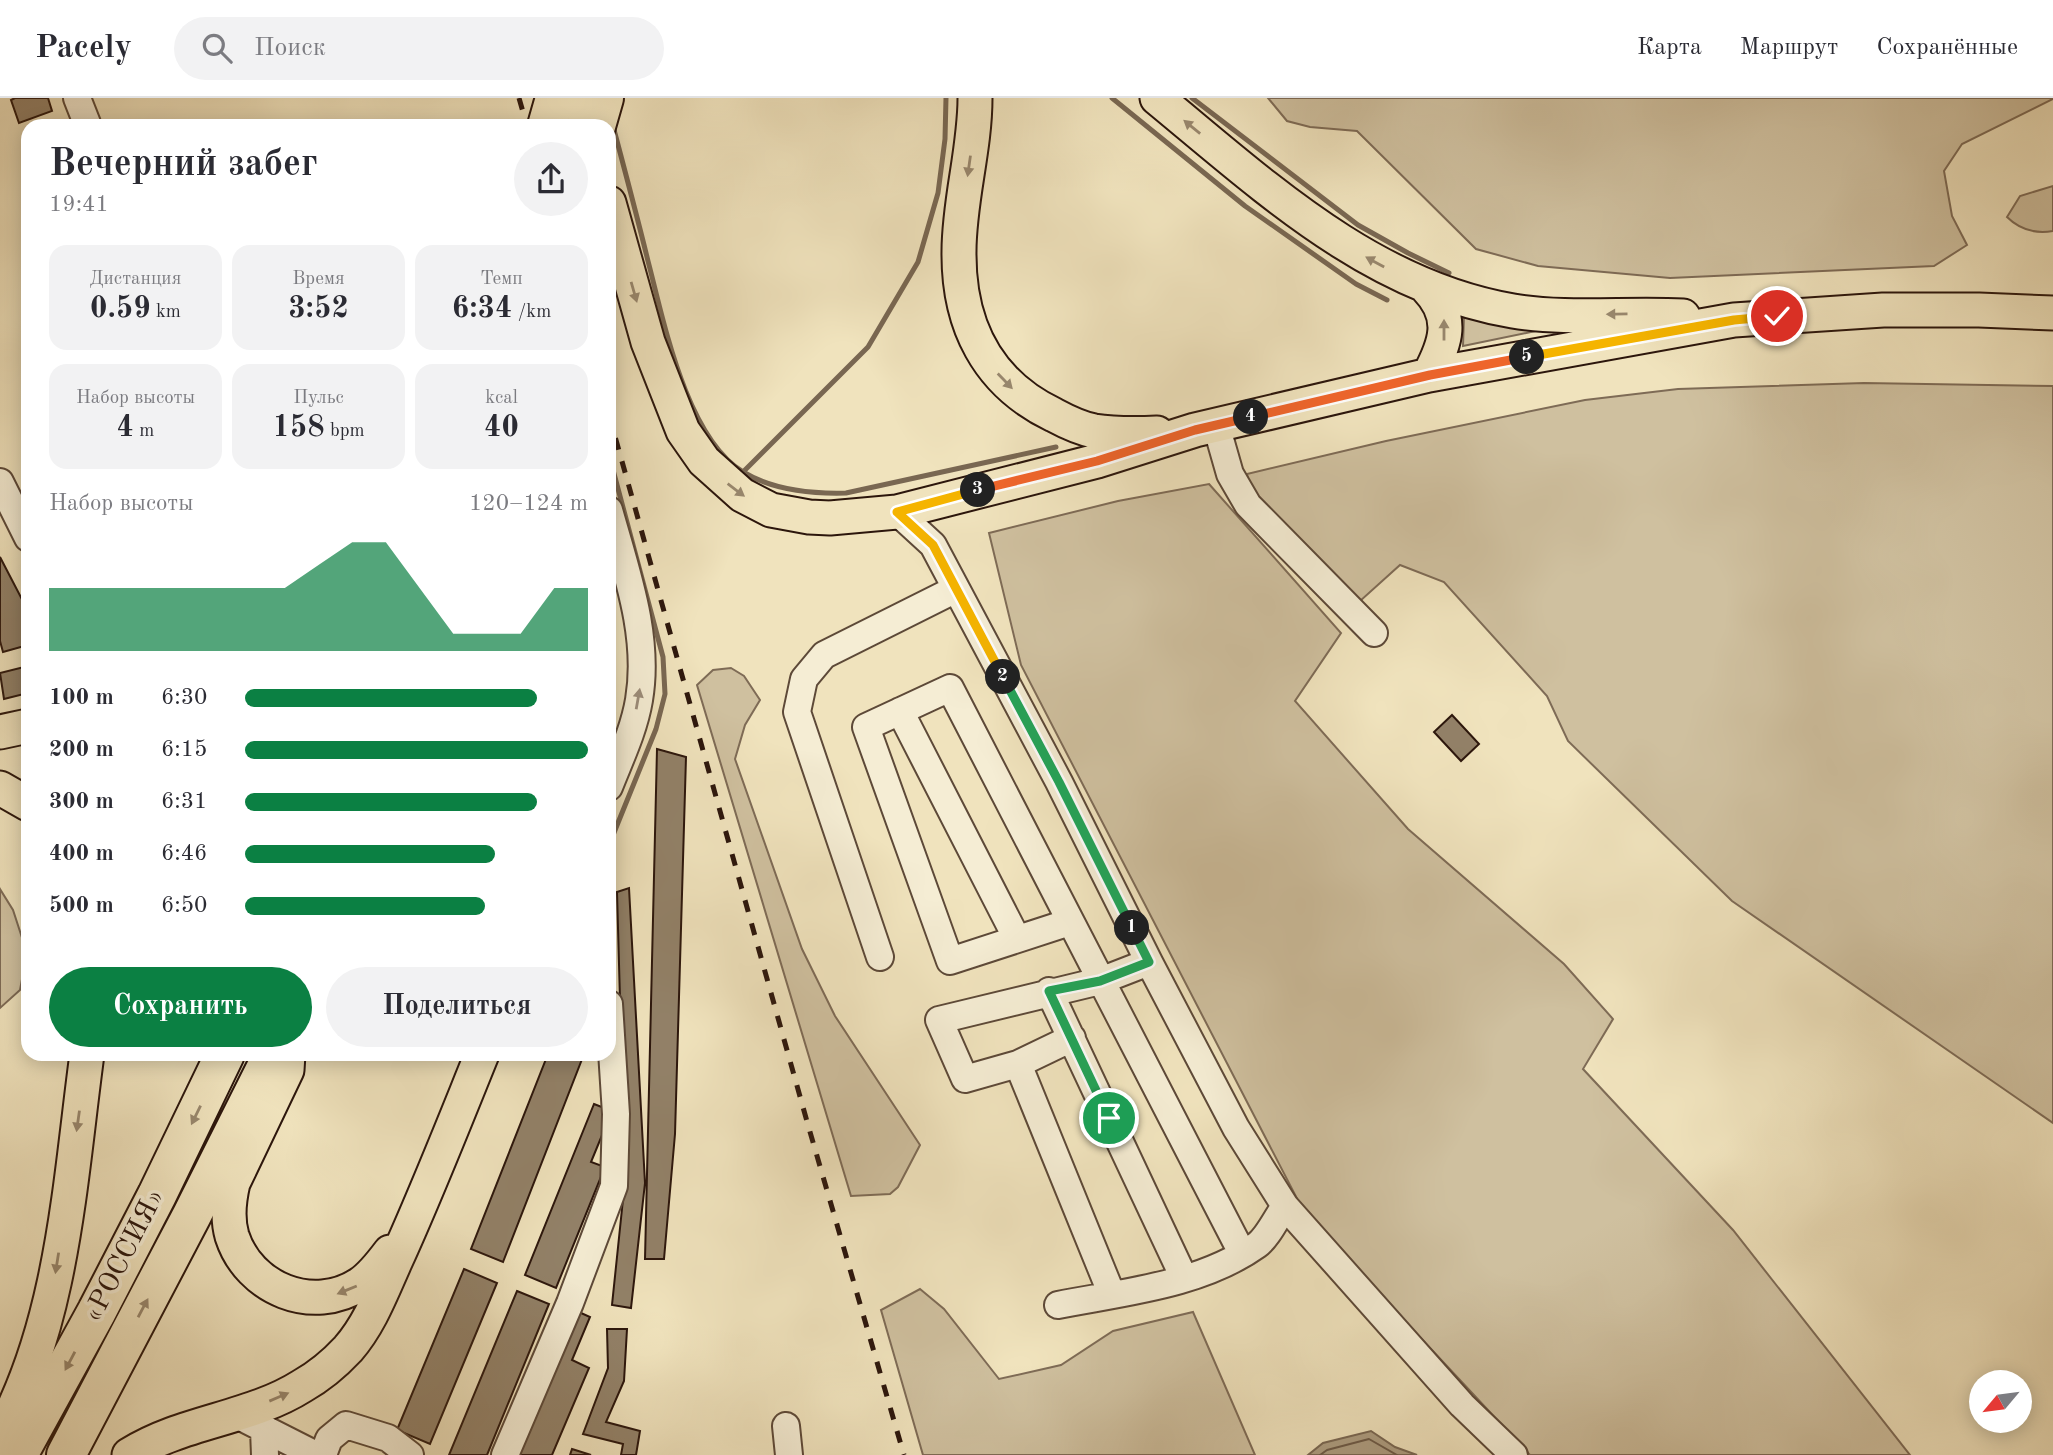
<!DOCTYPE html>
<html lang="ru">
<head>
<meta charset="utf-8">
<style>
	body { margin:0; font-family:"Old Standard TT",serif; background:#f2f2f3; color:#2b2b33; height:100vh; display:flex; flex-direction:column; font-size:26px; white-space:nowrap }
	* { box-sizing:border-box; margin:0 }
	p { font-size:23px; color:#7c7c81 }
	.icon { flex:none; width:38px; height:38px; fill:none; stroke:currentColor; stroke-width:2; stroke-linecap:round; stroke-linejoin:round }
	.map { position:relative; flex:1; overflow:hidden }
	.details { position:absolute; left:21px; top:21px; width:595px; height:942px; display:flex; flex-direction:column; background:#fff; border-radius:21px; box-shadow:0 4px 18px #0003 }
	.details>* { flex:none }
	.needle { width:46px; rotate:241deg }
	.tools { position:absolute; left:1969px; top:1272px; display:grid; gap:14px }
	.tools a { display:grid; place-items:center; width:63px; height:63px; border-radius:50%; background:#fff; box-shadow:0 4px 18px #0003; font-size:35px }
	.pin { position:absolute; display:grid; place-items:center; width:60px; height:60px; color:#fff; margin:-30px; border:4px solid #fff; border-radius:50%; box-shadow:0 2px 7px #0007 }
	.km { position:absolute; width:35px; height:35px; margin:-18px; border-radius:50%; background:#222; color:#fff; font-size:19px; line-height:35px; text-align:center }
	.round { display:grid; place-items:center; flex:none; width:74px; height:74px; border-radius:37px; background:#f2f2f3 }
	.summary { display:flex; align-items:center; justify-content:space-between; height:119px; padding:0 28px }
	h1 { font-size:38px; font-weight:600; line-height:52px }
	.figures { display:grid; grid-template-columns:repeat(3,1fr); gap:10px; height:119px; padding:7px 28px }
	.figures div { display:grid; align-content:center; border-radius:18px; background:#f2f2f3; text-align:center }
	.figures b { font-size:30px; font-weight:600 }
	.figures small { font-size:19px; font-weight:400 }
	.figures p { font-size:19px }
	.chart { height:196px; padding:14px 28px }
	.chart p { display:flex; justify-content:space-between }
	.chart svg { width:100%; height:126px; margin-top:7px; fill:#0b8043; opacity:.7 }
	.cta { display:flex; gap:14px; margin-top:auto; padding:14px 28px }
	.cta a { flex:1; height:80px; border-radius:42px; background:#0b8043; color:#fff; font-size:28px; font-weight:600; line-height:80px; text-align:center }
	.cta a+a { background:#f2f2f3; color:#2b2b33 }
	ul { padding:0 28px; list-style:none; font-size:23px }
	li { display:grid; grid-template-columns:112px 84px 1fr; align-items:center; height:52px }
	li i { height:18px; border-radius:9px; background:#0b8043 }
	header { display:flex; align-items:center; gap:42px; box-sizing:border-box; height:98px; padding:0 35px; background:#fff; border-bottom:2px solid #e1e1e2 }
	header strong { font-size:33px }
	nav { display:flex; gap:38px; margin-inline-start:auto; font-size:24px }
	.search { width:490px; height:63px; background:#f2f2f3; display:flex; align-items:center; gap:18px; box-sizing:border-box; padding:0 24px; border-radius:38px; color:#7c7c81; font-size:26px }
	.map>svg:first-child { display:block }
	.green { fill:#cfc09f; stroke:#7e6b56; stroke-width:2 }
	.water { fill:#ad9d81; stroke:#796752; stroke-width:2 }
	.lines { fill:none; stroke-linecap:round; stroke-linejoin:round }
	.shore { stroke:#6c5a46; stroke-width:2 }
	.stream { stroke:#796752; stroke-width:5 }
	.building { fill:#928168; stroke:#2c160c; stroke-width:2 }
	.minor-casing { stroke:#5d4938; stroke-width:30 }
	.major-casing { stroke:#2c160c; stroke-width:37 }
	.highway-casing { stroke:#2c160c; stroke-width:42 }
	.minor { stroke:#f5edd4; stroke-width:26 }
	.major { stroke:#f0e3bd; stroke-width:33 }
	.highway { stroke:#f0e3bd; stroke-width:38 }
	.rail { stroke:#2c160c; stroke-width:5; stroke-dasharray:12 12; stroke-linecap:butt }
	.oneway { fill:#98876d }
	.oneway2 { fill:#9b8c7a }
	.split-1-casing { stroke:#fff; stroke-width:14 }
	.split-2-casing { stroke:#fff; stroke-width:14 }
	.split-3-casing { stroke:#fff; stroke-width:14 }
	.split-4-casing { stroke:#fff; stroke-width:14 }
	.split-5-casing { stroke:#fff; stroke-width:14 }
	.split-6-casing { stroke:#fff; stroke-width:14 }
	.split-1 { stroke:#22a559; stroke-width:9 }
	.split-2 { stroke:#22a559; stroke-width:9 }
	.split-3 { stroke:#f5b400; stroke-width:9 }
	.split-4 { stroke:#f0652b; stroke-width:9 }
	.split-5 { stroke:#f0652b; stroke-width:9 }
	.split-6 { stroke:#f5b400; stroke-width:9 }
	.labels { text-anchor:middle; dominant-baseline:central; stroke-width:7; stroke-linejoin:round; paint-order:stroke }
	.street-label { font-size:28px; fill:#2c160c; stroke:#f5edd4 }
</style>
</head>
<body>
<header>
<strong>Pacely</strong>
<div class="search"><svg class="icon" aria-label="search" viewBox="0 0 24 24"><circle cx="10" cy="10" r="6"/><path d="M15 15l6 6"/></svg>Поиск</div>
<nav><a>Карта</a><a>Маршрут</a><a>Сохранённые</a></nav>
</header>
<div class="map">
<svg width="2053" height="1357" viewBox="0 0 2053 1357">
	<rect width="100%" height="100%" fill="#f0e3bd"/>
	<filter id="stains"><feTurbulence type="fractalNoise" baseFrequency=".00286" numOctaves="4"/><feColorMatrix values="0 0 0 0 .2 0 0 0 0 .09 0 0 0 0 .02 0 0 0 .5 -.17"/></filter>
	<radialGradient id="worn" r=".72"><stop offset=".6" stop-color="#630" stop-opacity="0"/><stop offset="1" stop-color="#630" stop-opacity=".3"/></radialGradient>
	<path class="green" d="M 1268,0 L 2053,0 L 2053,1 L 1962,46 L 1944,73 L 1952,118 L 1967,147 L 1934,168 L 1670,180 L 1538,168 L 1476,151 L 1357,33 L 1310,29 L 1287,23 Z
		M 2053,88 L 2053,133 C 2035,136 2020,132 2007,119 L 2020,98 Z
		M 1464,218 L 1536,231 L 1536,233 L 1463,248 Z
		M 1864,285 L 2053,288 L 2053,1025 L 1732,803 L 1568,643 L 1547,598 L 1444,484 L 1400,467 L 1359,504 L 1252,401 L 1247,376 L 1386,343 L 1585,302 L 1678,291 Z
		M 1209,386 L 1341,535 L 1295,603 L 1408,731 L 1564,866 L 1613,921 L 1583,971 L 1733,1132 L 1910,1357 L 1530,1357 L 1305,1116 L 1021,567 L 989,435 L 1118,403 Z
		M 731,570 L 744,578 L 760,602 L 745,627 L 735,661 L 802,851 L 835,918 L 920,1047 L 898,1089 L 890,1096 L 851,1098 L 697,587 L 713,572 Z
		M 0,791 L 13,812 L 27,855 L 20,892 L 0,910 Z
		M 920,1191 L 944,1211 L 999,1281 L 1061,1267 L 1113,1233 L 1193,1214 L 1255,1357 L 923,1357 L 881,1212 Z"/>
	<path class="water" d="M 1371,1333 L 1395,1349 L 1417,1357 L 1308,1357 L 1323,1345 Z"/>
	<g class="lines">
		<path class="shore" d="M 1320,1357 L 1327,1352 L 1369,1341 L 1397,1357"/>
		<path class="stream" d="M 1112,0 L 1245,108 L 1356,186 L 1387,202
			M 1192,0 L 1358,127 L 1408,155 L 1449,175
			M 613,28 C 625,73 637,118 648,163 C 664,224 686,339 743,374 C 773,392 811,396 846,395 L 1056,349
			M 609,357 L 663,559 L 665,596 L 656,631 L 609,747
			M 743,374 L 868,249 L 918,164 L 938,95 L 945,41 L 946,0"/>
	</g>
	<path class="building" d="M 15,0 L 48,0 L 52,13 L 19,25 L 11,2 Z
		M 0,459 L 26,509 L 28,520 L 28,547 L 3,554 L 0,543 Z
		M 28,568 L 28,595 L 4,601 L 0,575 Z
		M 1452,617 L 1479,646 L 1461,663 L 1434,634 Z
		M 657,651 L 686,659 L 675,1036 L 664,1161 L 645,1161 Z
		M 629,790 L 645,1085 L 631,1210 L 612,1207 L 625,1082 L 617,794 Z
		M 548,956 L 584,956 L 503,1164 L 471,1151 Z
		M 594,1006 L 612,1013 L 591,1064 L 605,1069 L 556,1190 L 525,1177 Z
		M 464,1171 L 497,1185 L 430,1346 L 397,1332 Z
		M 517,1193 L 549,1206 L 487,1357 L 449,1357 Z
		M 570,1210 L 590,1219 L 572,1262 L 589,1270 L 552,1357 L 508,1357 Z
		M 607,1231 L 627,1231 L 624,1283 L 606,1324 L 640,1333 L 636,1357 L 621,1357 L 623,1346 L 583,1336 L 608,1270 Z
		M 572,1351 L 591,1357 L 570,1357 Z"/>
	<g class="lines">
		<defs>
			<path id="minor" d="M 77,0 L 88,28
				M 1216,327 L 1230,376 L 1248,407 L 1374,535
				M 0,384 L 28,440
				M 609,412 C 626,473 650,538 639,602 C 634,632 620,661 609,689
				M 897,414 L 933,447 L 1059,684 L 1149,864 L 1236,1030 L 1285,1108 L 1462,1307 L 1514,1357
				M 900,613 L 1017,841
				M 1070,824 L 950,863 L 866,629 L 950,590 L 1242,1155
				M 880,859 L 797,614 L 804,581 L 824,557 L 956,491
				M 1049,893 L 1184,1180
				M 1072,940 L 1018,966 L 965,981 L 939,922 L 1100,883 L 1149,864
				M 1018,966 L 1112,1197
				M 1058,1207 C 1124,1194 1201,1187 1257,1147 C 1268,1139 1277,1119 1285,1108
				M 233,1315 L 316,1357
				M 786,1328 L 789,1357
				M 264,1332 L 265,1357
				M 323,1357 L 329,1341 L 346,1327 L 388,1340 L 410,1357
				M 505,1357 L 570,1205 L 614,1088 L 616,1016 L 609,906"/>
			<path id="major" d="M 580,0 L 587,28
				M 975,0 C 975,52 959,102 959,153 C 958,226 987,285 1054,317 C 1067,324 1079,330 1094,333 C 1114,336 1136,336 1157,335
				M 1157,0 C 1264,88 1371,189 1513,213 C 1566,222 1628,215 1683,218
				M 609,105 L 648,244 L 683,333 L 704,363 L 742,397 L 771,412 L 809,419 L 830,420 L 897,414 L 1097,363 L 1195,332 L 1429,277 L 1734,222 L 1883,212 L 1979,212 L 2053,215
				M 1427,190 C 1455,219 1446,245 1429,277
				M 0,634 L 28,628
				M 0,690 L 28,706
				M 288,956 L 287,972 L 233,1085 C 229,1102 227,1121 232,1138 C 249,1191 313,1217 360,1186 C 372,1178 381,1166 390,1154
				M 0,1337 C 63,1224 70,1082 87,956
				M 129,1357 C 183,1323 250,1321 302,1288 C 318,1279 335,1265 348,1251 C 370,1226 382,1193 396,1162 C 427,1094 454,1025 482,956"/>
			<path id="highway" d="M 547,28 L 555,0
				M 596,28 L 604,0
				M 18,1357 L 97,1213 L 157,1097 L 225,956
				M 66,1357 L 192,1117 L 273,956"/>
		</defs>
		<use href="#minor" class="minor-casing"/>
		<use href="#major" class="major-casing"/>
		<use href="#highway" class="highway-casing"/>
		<use href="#minor" class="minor"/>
		<use href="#major" class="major"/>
		<use href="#highway" class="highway"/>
		<path class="rail" d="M 519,0 L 527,28
			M 609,317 L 808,1027 L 904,1357"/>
	</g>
	<defs><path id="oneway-solid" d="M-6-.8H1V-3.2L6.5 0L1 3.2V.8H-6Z" transform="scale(1.75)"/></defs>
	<g class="oneway">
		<use href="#oneway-solid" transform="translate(1192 29) rotate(-141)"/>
		<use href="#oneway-solid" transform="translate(969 68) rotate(98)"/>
		<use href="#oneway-solid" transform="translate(1375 164) rotate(-151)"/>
		<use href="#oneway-solid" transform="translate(634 194) rotate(74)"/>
		<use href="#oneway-solid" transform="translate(1617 216) rotate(179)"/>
		<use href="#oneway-solid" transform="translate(1444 232) rotate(-90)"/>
		<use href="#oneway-solid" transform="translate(1005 283) rotate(46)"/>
		<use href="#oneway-solid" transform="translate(736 392) rotate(37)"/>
		<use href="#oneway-solid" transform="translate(196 1017) rotate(116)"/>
		<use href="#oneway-solid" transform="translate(78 1023) rotate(98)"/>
		<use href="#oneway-solid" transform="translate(57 1165) rotate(99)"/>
		<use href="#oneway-solid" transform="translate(347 1192) rotate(158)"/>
		<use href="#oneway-solid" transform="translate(143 1210) rotate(-62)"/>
		<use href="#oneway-solid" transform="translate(70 1263) rotate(118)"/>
		<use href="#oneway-solid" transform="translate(279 1299) rotate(-23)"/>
	</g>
	<use class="oneway2" href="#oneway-solid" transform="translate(638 601) rotate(-80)"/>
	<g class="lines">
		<defs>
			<path id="split-1" d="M 1109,1020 L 1049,893 L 1100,883 L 1149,864 L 1132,830"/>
			<path id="split-2" d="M 1003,579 L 1059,684 L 1132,830"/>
			<path id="split-3" d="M 978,392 L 897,414 L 933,447 L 1003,579"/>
			<path id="split-4" d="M 978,392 L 1097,363 L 1195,332 L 1251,319"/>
			<path id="split-5" d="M 1251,319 L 1430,277 L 1527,259"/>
			<path id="split-6" d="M 1527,259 L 1734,222 L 1777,218"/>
		</defs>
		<use href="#split-1" class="split-1-casing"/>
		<use href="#split-2" class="split-2-casing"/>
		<use href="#split-3" class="split-3-casing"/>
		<use href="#split-4" class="split-4-casing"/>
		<use href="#split-5" class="split-5-casing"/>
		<use href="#split-6" class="split-6-casing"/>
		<use href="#split-1" class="split-1"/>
		<use href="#split-2" class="split-2"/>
		<use href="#split-3" class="split-3"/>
		<use href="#split-4" class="split-4"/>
		<use href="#split-5" class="split-5"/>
		<use href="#split-6" class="split-6"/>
	</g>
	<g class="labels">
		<g class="street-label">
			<text transform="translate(125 1158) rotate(-63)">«РОССИЯ»</text>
		</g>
	</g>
	<rect width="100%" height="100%" filter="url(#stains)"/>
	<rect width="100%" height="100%" fill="url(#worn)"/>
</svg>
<div class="tools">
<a><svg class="needle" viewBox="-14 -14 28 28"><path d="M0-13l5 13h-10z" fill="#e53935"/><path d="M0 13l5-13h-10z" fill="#7c7c81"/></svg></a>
</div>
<div class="pin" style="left:1109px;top:1020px;background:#1e9e55"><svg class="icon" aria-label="arrive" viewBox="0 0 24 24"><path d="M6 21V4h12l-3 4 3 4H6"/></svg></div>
<div class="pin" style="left:1777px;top:218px;background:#d93025"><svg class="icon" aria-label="check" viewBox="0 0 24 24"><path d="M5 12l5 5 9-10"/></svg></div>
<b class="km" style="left:1132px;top:830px">1</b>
<b class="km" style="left:1003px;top:579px">2</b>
<b class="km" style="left:978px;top:392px">3</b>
<b class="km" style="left:1251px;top:319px">4</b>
<b class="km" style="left:1527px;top:259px">5</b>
<section class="details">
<div class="summary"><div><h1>Вечерний забег</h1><p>19:41</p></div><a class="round"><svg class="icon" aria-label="share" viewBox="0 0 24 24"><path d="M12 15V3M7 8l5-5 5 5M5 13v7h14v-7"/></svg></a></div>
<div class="figures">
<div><p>Дистанция</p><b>0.59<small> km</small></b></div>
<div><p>Время</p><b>3:52</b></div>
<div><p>Темп</p><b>6:34<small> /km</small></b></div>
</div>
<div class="figures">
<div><p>Набор высоты</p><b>4<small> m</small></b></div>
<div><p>Пульс</p><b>158<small> bpm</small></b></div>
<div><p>kcal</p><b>40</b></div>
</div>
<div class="chart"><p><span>Набор высоты</span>120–124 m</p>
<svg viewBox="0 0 160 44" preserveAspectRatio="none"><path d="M0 44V22L10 22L20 22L30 22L40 22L50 22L60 22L70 22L80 14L90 6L100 6L110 22L120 38L130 38L140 38L150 22L160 22V44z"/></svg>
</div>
<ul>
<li><b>100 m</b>6:30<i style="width:85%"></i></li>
<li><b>200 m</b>6:15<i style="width:100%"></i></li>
<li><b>300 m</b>6:31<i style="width:85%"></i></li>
<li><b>400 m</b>6:46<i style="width:73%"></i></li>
<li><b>500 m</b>6:50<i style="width:70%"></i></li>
</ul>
<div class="cta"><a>Сохранить</a><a>Поделиться</a></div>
</section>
</div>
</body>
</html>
